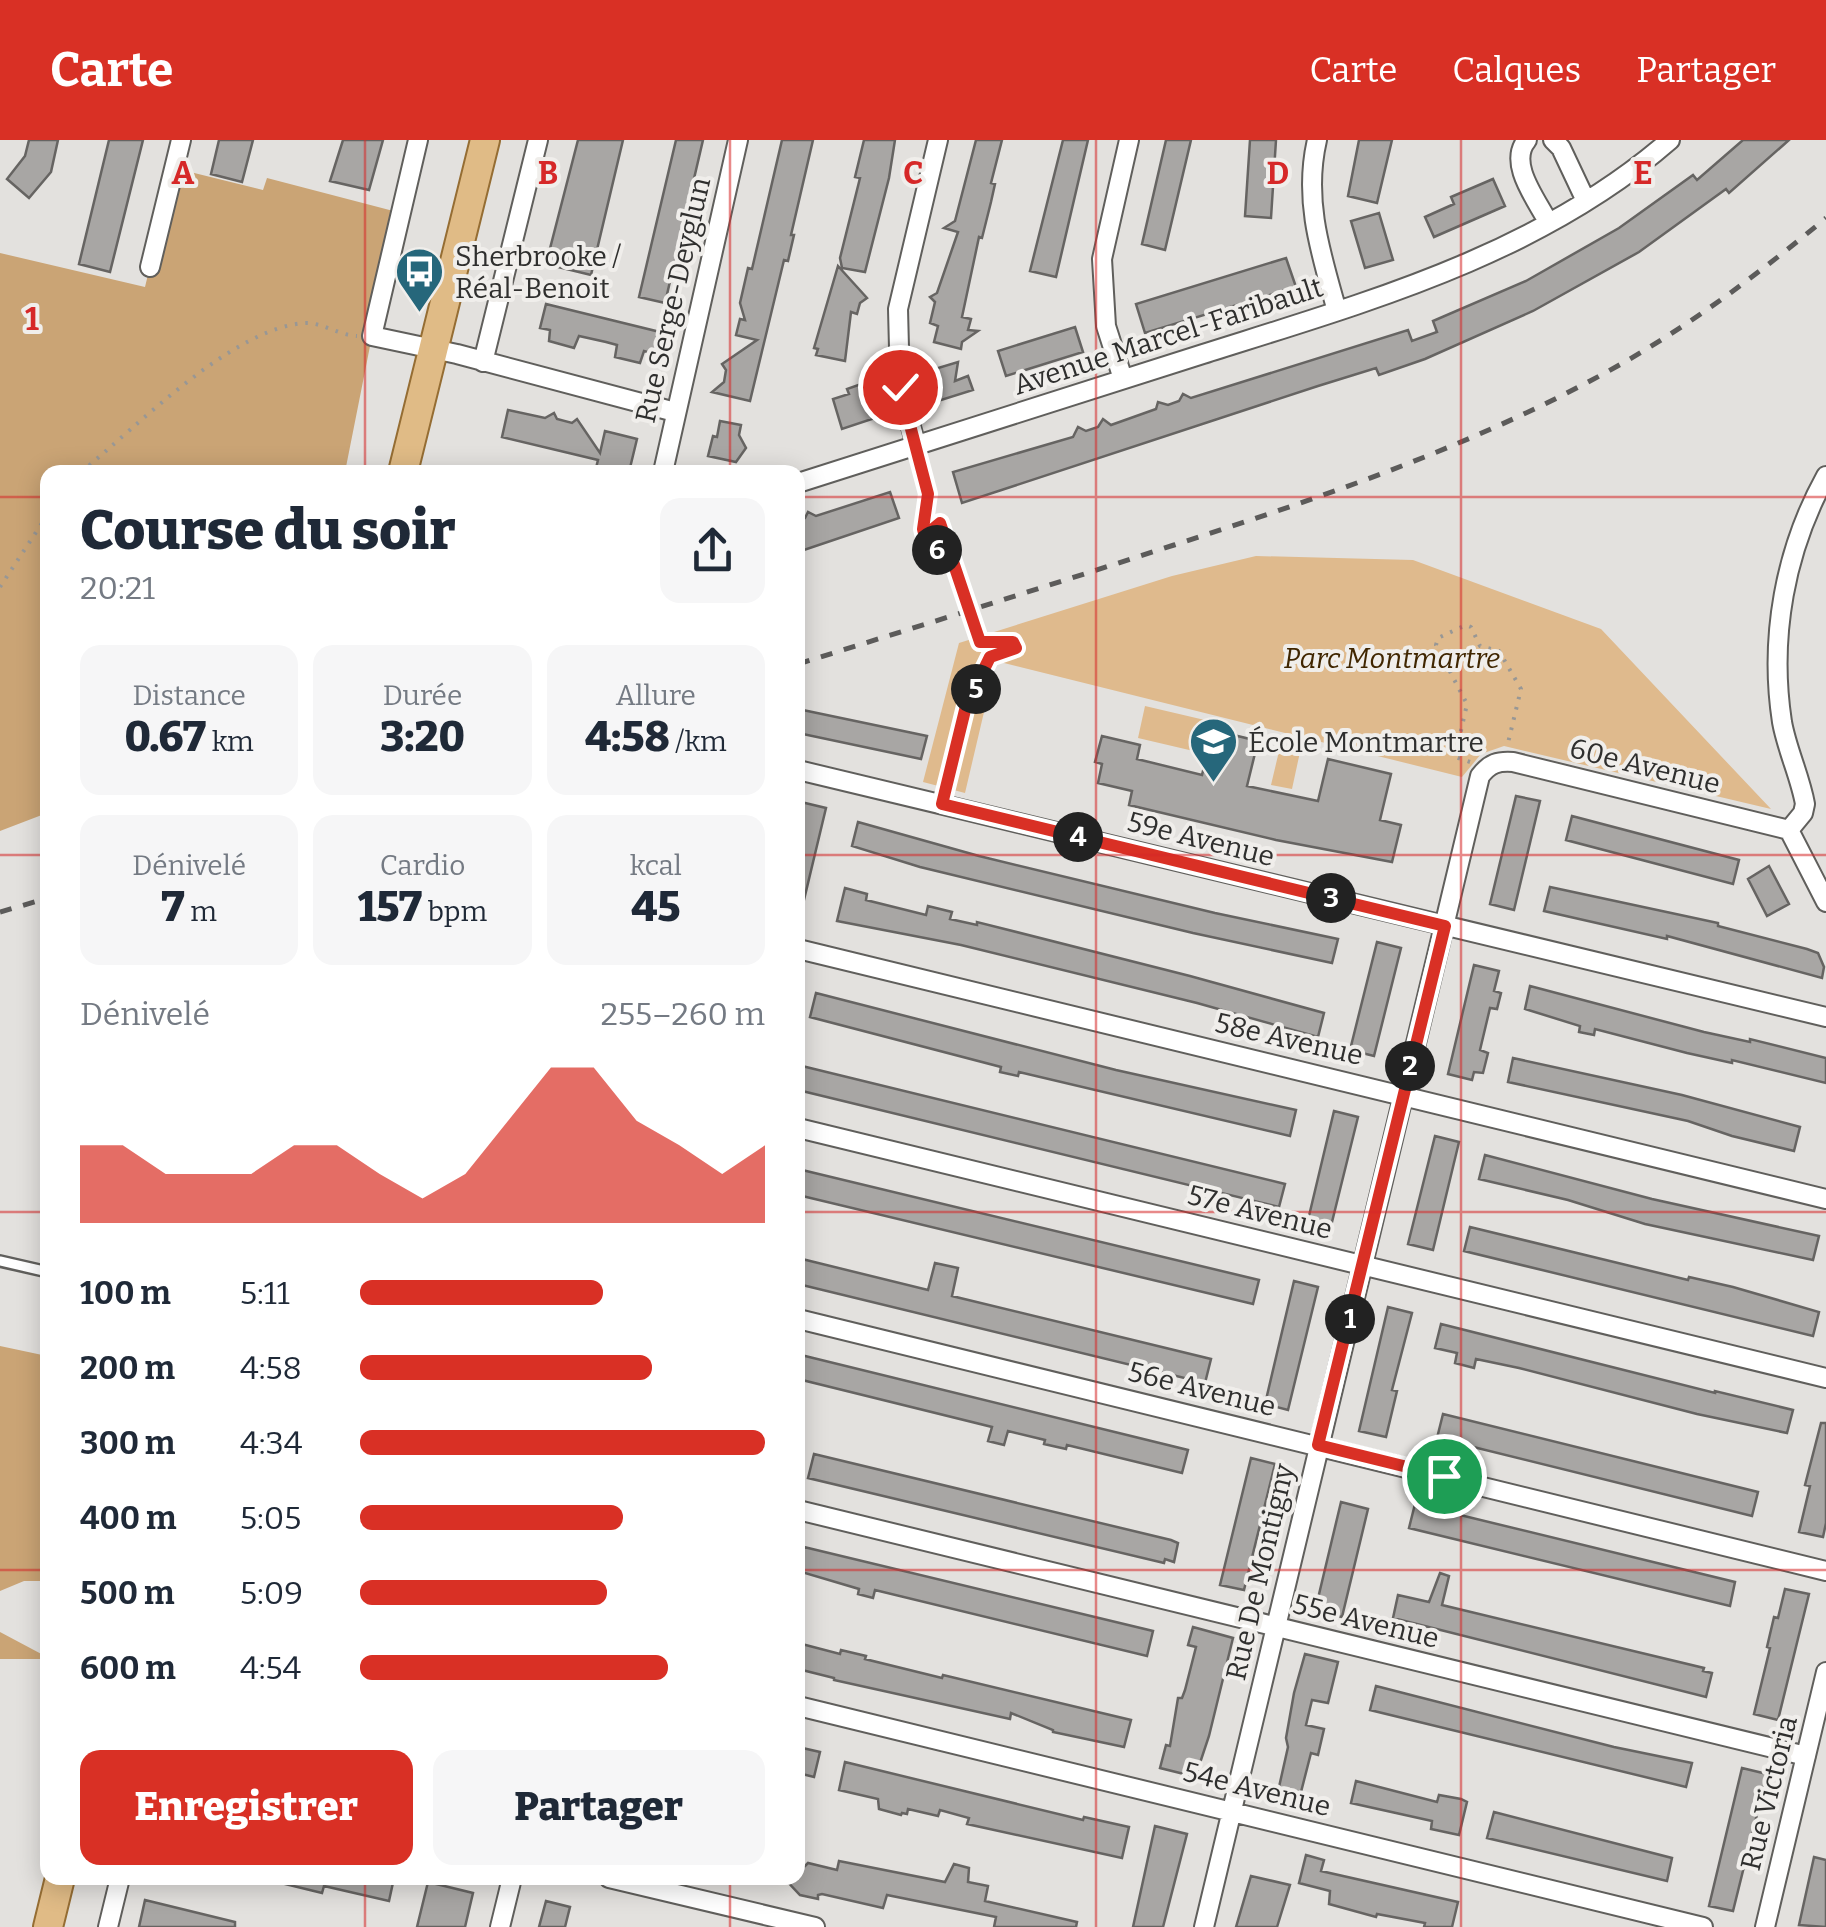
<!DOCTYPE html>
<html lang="fr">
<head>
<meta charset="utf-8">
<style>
	body { margin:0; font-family:Bitter,serif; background:#f6f6f7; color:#1f2937; height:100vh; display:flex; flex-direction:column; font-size:38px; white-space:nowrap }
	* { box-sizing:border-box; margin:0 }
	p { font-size:32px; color:#747a83 }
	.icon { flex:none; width:55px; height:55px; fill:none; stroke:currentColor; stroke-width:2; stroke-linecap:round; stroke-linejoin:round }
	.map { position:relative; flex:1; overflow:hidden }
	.drawer { position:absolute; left:40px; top:325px; width:765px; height:1420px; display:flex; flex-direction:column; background:#fff; border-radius:20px; box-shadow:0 5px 25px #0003 }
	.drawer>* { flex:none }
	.pin { position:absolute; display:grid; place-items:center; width:85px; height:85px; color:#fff; margin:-42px; border:5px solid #fff; border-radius:50%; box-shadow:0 2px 10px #0007 }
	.km { position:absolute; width:50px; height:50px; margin:-25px; border-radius:50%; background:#222; color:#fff; font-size:28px; line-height:50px; text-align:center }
	.round { display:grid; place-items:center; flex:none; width:105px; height:105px; border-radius:20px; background:#f6f6f7 }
	.summary { display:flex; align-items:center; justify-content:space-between; height:170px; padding:0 40px }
	h1 { font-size:55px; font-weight:800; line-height:75px }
	.metrics { display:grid; grid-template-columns:repeat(3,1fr); gap:15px; height:170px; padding:10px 40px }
	.metrics div { display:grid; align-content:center; border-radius:20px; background:#f6f6f7; text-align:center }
	.metrics b { font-size:42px; font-weight:800 }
	.metrics small { font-size:28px; font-weight:400 }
	.metrics p { font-size:28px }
	.chart { height:280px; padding:20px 40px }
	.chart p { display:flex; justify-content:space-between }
	.chart svg { width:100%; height:180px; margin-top:10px; fill:#d93025; opacity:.7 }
	.cta { display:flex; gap:20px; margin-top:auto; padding:20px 40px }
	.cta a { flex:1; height:115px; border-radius:20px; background:#d93025; color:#fff; font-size:40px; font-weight:800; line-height:115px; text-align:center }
	.cta a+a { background:#f6f6f7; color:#1f2937 }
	ul { padding:0 40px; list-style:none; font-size:32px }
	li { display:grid; grid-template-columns:160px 120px 1fr; align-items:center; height:75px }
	li i { height:25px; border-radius:12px; background:#d93025 }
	header { display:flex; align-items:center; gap:60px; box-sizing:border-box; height:140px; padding:0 50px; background:#d93025; color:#fff }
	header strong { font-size:48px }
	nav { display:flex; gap:55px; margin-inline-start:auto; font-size:35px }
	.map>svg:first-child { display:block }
	.green { fill:#dfba8d }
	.forest { fill:#caa475 }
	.building { fill:#a8a6a4; stroke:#666462; stroke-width:2.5 }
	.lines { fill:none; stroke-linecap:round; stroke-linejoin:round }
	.lane-casing { stroke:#605f5c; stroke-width:14 }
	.street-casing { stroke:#605f5c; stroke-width:22 }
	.primary-casing { stroke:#956d33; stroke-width:32 }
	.path { stroke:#989795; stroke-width:4; stroke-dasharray:2.5 8; stroke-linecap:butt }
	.lane { stroke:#fff; stroke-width:9 }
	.street { stroke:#fff; stroke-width:18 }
	.primary { stroke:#e0bb86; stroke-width:28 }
	.rail { stroke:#5c5b5a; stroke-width:5; stroke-dasharray:12 12; stroke-linecap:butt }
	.route-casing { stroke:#fff; stroke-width:20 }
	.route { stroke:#d93025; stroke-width:12 }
	.grid { fill:none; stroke:#d62828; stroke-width:2.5; stroke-opacity:0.55 }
	.labels { text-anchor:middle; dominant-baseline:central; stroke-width:8; stroke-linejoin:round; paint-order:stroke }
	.poi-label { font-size:28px; fill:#2f2f2e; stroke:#f0eeeb; text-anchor:start }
	.street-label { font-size:28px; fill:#2f2f2e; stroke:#f0eeeb }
	.park-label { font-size:28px; font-style:italic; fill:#402600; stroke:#f0eeeb }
	.grid-label { font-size:32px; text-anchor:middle; font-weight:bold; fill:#d62828; stroke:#f0eeeb; stroke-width:8; stroke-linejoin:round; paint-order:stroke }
</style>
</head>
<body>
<header>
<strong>Carte</strong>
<nav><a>Carte</a><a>Calques</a><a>Partager</a></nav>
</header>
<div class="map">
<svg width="1826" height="1787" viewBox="0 0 1826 1787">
	<rect width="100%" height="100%" fill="#e3e1de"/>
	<path class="green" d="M 1256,416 L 1413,420 L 1601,489 L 1771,669 L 1504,606 L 1481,614 L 1462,637 L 996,521 L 965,653 L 923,642 L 959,503 L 1172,436 Z
		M 1145,566 L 1209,581 L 1202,613 L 1138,598 Z
		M 1280,607 L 1300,612 L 1292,649 L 1271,645 Z"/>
	<path class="forest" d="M 174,28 L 263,50 L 267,38 L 401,73 L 372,196 L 345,332 L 48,332 L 47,673 L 0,691 L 0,113 L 145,147 Z
		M 0,1206 L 47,1216 L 48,1441 L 24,1441 L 0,1451 Z
		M 0,1492 L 47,1517 L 47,1519 L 0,1519 Z"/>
	<path class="building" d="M 29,0 L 58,0 L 51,32 L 29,58 L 7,39 L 25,16 Z
		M 109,0 L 143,0 L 110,132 L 79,124 Z
		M 219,0 L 253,0 L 242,42 L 211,34 Z
		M 343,0 L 383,0 L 369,50 L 330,41 Z
		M 578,0 L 623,0 L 591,135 L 546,124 Z
		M 676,0 L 703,0 L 665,163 L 639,157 Z
		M 782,0 L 813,0 L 791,95 L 794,95 L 788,121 L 784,120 L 750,261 L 712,252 L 724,242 L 726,230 L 722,224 L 757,200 L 736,195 L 740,179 L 745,180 L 740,163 L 748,128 L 752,129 Z
		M 864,0 L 895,0 L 889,38 L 865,132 L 842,128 L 840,118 L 860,38 L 855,37 Z
		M 976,0 L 1002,0 L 991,43 L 995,44 L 991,62 L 982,98 L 979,97 L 962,177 L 971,179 L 968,190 L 978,191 L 962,202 L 961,209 L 934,202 L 938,186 L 930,183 L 935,162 L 930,157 L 937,153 L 958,92 L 944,88 L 955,81 Z
		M 1063,0 L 1088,0 L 1056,137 L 1030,131 Z
		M 1166,0 L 1191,0 L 1165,110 L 1142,104 Z
		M 1250,0 L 1276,0 L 1271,78 L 1245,76 Z
		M 1359,0 L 1392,0 L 1377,63 L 1348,56 Z
		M 1743,0 L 1789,0 L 1729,53 L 1726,49 L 1639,112 L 1533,171 L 1425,219 L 1379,235 L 1376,228 L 1318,246 L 962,363 L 953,332 L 1073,297 L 1078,287 L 1086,291 L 1098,287 L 1103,279 L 1111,285 L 1156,269 L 1158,262 L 1168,265 L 1179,261 L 1183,254 L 1191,258 L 1408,190 L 1412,201 L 1437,192 L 1433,181 L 1526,141 L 1619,88 L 1693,35 L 1697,40 Z
		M 1493,39 L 1505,66 L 1434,97 L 1425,77 L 1454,64 L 1451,57 Z
		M 1379,73 L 1393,120 L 1365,128 L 1351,81 Z
		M 1286,118 L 1296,147 L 1145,193 L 1136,164 Z
		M 838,126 L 867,158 L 860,163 L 857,174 L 851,172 L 845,221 L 816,215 L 818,209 L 814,208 Z
		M 546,164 L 660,192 L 655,214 L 644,211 L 640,223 L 615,217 L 617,205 L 606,202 L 579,196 L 574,208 L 549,201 L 550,190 L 540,188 Z
		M 1075,187 L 1083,212 L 1006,236 L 998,211 Z
		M 958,222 L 955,241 L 968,236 L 973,250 L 938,261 L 928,231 Z
		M 861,244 L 872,279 L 842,289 L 833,259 L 849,254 L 847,249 Z
		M 508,270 L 545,278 L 554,273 L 557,279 L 572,283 L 577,279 L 600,313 L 605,291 L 637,299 L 629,332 L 595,332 L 598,320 L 502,297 Z
		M 720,281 L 741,285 L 739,295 L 746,308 L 736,322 L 708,316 L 713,296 L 717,297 Z
		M 890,352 L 899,378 L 798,412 L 798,381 L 805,378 L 808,372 L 816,376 Z
		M 798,569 L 927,596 L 921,619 L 798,593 Z
		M 1213,590 L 1258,601 L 1247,646 L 1318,661 L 1328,619 L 1391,634 L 1380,680 L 1401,685 L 1392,722 L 1276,700 L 1129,665 L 1132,651 L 1098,643 L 1102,624 L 1095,622 L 1102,596 L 1140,605 L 1137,619 L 1202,635 Z
		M 1516,656 L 1540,661 L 1514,770 L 1490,764 Z
		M 801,662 L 826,668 L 803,764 L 798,763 L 798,678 Z
		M 1572,676 L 1739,720 L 1733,744 L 1566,700 Z
		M 858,682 L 979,716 L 1215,773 L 1338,799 L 1332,823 L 1193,793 L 920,727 L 852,706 Z
		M 1769,726 L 1789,764 L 1767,776 L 1748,739 Z
		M 1550,747 L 1718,783 L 1718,786 L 1807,809 L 1818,813 L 1824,827 L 1822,838 L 1667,796 L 1667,799 L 1544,771 Z
		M 845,748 L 867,754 L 866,760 L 926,775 L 928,766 L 952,772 L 950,779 L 977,785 L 977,782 L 1190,836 L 1324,873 L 1318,897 L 1197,863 L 961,805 L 837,781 Z
		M 1377,802 L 1401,808 L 1374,916 L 1350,910 Z
		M 1474,825 L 1499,831 L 1494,851 L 1501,853 L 1497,869 L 1490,868 L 1480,910 L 1488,913 L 1483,933 L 1474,932 L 1472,940 L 1448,934 Z
		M 1530,846 L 1704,892 L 1750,902 L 1750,899 L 1826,918 L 1826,943 L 1732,920 L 1732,923 L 1687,913 L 1595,889 L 1594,895 L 1579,892 L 1580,886 L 1525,869 Z
		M 816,853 L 1116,930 L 1296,970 L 1290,996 L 1019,932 L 1018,936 L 1000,932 L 1001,927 L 810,877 Z
		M 1513,918 L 1682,955 L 1800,987 L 1794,1011 L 1732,996 L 1688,981 L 1508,942 Z
		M 802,926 L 1285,1044 L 1279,1067 L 798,950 Z
		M 1334,971 L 1358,977 L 1331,1086 L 1308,1080 Z
		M 1435,996 L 1459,1002 L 1433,1110 L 1408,1104 Z
		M 1485,1015 L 1652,1059 L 1819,1096 L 1813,1120 L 1645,1084 L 1568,1060 L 1479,1039 Z
		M 798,1029 L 1259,1140 L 1253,1164 L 798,1055 Z
		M 1470,1087 L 1688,1140 L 1689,1137 L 1733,1147 L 1819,1172 L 1813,1196 L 1464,1111 Z
		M 798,1118 L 928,1150 L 935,1123 L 958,1128 L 952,1156 L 1211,1219 L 1205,1243 L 798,1144 Z
		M 1294,1141 L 1318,1147 L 1288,1270 L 1265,1264 Z
		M 1388,1167 L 1412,1173 L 1392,1250 L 1397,1251 L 1386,1297 L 1359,1291 Z
		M 1441,1184 L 1715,1253 L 1715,1251 L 1793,1270 L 1787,1293 L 1697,1274 L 1519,1228 L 1476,1219 L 1474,1228 L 1455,1223 L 1457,1213 L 1435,1208 Z
		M 801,1215 L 1188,1310 L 1182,1333 L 1067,1305 L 1066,1309 L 1044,1304 L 1045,1300 L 1008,1291 L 1004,1305 L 988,1301 L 992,1287 L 798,1239 Z
		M 1443,1274 L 1758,1352 L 1752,1376 L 1437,1298 Z
		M 1821,1283 L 1826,1283 L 1826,1383 L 1823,1397 L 1799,1392 L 1810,1346 L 1805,1345 Z
		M 814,1314 L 1171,1400 L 1178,1403 L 1174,1422 L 1165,1419 L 1164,1423 L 808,1338 Z
		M 1251,1318 L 1275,1324 L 1244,1450 L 1220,1445 Z
		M 1341,1362 L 1368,1369 L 1342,1477 L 1315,1471 Z
		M 1415,1364 L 1735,1442 L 1730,1466 L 1409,1388 Z
		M 804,1407 L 1153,1491 L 1147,1516 L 875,1450 L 873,1458 L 858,1454 L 859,1449 L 798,1431 Z
		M 1440,1433 L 1449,1436 L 1442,1465 L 1704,1528 L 1703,1531 L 1712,1533 L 1706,1557 L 1393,1478 L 1398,1455 L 1429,1462 Z
		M 1785,1449 L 1809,1454 L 1778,1580 L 1754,1574 L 1770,1508 L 1767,1507 L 1774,1477 L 1778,1478 Z
		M 1193,1487 L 1233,1498 L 1209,1596 L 1198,1629 L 1194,1628 L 1192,1636 L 1160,1628 L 1166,1605 L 1170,1606 L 1178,1558 L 1182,1558 L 1185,1550 L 1196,1507 L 1188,1505 Z
		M 798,1503 L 840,1514 L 841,1510 L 866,1516 L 865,1519 L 942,1538 L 943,1535 L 1131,1580 L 1124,1607 L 1053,1592 L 1053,1590 L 1011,1573 L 1010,1579 L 834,1540 L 834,1538 L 798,1529 Z
		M 1305,1514 L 1338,1522 L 1328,1563 L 1312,1560 L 1306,1585 L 1324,1589 L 1318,1615 L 1311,1613 L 1301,1652 L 1279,1647 L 1288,1607 L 1286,1598 L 1294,1553 Z
		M 1376,1546 L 1614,1607 L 1692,1623 L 1686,1647 L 1370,1570 Z
		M 798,1607 L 820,1612 L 814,1637 L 798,1633 Z
		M 845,1622 L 1083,1680 L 1084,1677 L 1129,1687 L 1122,1718 L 967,1684 L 969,1678 L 940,1670 L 938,1676 L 908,1669 L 907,1674 L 902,1673 L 901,1675 L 879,1669 L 878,1659 L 839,1650 Z
		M 1742,1628 L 1767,1634 L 1733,1771 L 1709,1766 Z
		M 1356,1641 L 1437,1662 L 1439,1655 L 1461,1659 L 1467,1662 L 1459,1695 L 1431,1689 L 1432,1681 L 1351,1663 Z
		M 1494,1672 L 1672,1718 L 1667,1741 L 1487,1698 Z
		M 1155,1686 L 1187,1694 L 1163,1787 L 1133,1787 Z
		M 1306,1715 L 1324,1720 L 1321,1731 L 1458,1762 L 1452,1787 L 1424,1787 L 1425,1783 L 1377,1774 L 1376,1777 L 1329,1764 L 1330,1751 L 1299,1743 Z
		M 1814,1717 L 1826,1720 L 1826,1787 L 1799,1785 Z
		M 839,1721 L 945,1742 L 954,1724 L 969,1728 L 968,1742 L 988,1746 L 985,1761 L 1077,1782 L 1076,1787 L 994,1787 L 996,1777 L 887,1755 L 883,1768 L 822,1754 L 818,1755 L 818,1759 L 800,1755 L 784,1738 L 798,1738 L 798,1724 L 805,1726 L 808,1723 L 837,1730 Z
		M 1251,1736 L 1290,1745 L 1277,1787 L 1236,1787 Z
		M 281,1738 L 394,1738 L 389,1761 L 324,1746 L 322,1753 L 281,1743 Z
		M 428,1742 L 473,1753 L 465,1787 L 417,1787 Z
		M 145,1760 L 235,1782 L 235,1787 L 139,1787 Z
		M 546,1761 L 570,1767 L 565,1787 L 539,1787 Z"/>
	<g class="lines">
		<defs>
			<path id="lane" d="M 0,1121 L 48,1132"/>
			<path id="street" d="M 418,0 L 372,196 L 457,214 L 675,272
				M 1317,0 C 1303,60 1321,114 1337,171
				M 1527,0 C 1507,23 1537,60 1548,82
				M 1553,0 L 1561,8 L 1586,61
				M 150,127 L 181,0
				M 483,222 L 538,0
				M 1123,239 L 1106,186 L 1102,119 L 1129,0
				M 916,305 L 900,247 L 898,169 L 938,0
				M 663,332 L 738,0
				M 798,343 C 933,300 1068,257 1203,214 C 1367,162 1538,115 1670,0
				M 798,630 L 1826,877
				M 1789,690 L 1803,673 L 1805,664 C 1800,636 1787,610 1782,582 C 1769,497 1785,410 1826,336
				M 1789,690 L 1826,762
				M 798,809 L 1826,1059
				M 798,988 L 1826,1238
				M 798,1179 L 1826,1431
				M 798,1370 L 1806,1616
				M 798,1566 L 1703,1787
				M 609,1738 L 815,1787
				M 108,1787 L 120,1738
				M 500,1787 L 512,1738
				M 1204,1787 L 1480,636 C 1490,623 1498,621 1513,622 L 1789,690
				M 1765,1787 L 1826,1532"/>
			<path id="primary" d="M 403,332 L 485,0
				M 48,1787 L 60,1738"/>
		</defs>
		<use href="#lane" class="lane-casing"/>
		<use href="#street" class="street-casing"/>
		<use href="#primary" class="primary-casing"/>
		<path class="path" d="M 920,320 L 927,354 L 924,400 L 930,418 L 936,418 L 934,387 L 940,383 L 980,502 L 1013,502 L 1016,507 L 989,517 L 966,566 L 946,648
			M 81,332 C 138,286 232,188 305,183 C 321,182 338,195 357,196
			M 0,447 L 48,374
			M 1470,622 L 1455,617 L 1467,564 L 1436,505 L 1438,498 L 1466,485 L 1471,487 L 1480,506 L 1499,511 L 1521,549 L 1508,603"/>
		<use href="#lane" class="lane"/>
		<use href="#street" class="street"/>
		<use href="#primary" class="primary"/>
		<path class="rail" d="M 798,524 C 923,485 1048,446 1174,405 C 1320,358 1467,308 1603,234 C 1683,191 1756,136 1826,78
			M 0,772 L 48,758"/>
	</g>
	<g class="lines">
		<defs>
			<path id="route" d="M 900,247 L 928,354 L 923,389 L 930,418 L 936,418 L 934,388 L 940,383 L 980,502 L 1013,502 L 1016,508 L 990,517 L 966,566 L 942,664 L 1445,786 L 1318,1305 L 1444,1336"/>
		</defs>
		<use href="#route" class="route-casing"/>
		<use href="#route" class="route"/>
	</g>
	<path class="grid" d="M 365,0 L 365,332M 730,0 L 730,332M 1096,0 L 1096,1787M 1461,0 L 1461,1787M 0,357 L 48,357M 798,357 L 1826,357M 0,715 L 48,715M 798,715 L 1826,715M 0,1072 L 48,1072M 798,1072 L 1826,1072M 0,1430 L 48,1430M 798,1430 L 1826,1430M 365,1738 L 365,1787M 730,1738 L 730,1787"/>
	<defs>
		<symbol id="bus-pin" viewBox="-11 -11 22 30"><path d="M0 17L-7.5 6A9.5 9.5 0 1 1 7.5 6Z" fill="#26677b" stroke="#f0eeeb"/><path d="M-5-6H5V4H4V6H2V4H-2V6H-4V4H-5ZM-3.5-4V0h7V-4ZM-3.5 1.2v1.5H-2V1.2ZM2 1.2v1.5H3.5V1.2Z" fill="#fff"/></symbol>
		<symbol id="school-pin" viewBox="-11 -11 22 30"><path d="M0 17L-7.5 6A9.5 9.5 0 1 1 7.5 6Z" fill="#26677b" stroke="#f0eeeb"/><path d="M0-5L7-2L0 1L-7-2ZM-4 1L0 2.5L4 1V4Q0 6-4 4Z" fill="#fff"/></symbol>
	</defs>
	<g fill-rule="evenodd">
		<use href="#bus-pin" x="392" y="104" width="55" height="75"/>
		<use href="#school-pin" x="1186" y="574" width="55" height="75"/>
	</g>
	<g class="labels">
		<g class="poi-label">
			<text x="455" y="116">Sherbrooke /<tspan x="455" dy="32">Réal-Benoit</tspan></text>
			<text x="1248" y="602">École Montmartre</text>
		</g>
		<g class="street-label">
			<text transform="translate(673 160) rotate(-77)">Rue Serge-Deyglun</text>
			<text transform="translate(1168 196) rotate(-18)">Avenue Marcel-Faribault</text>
			<text transform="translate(1645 626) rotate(14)">60e Avenue</text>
			<text transform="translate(1201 699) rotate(14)">59e Avenue</text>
			<text transform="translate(1289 899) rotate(13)">58e Avenue</text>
			<text transform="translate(1260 1072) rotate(14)">57e Avenue</text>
			<text transform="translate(1202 1249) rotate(14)">56e Avenue</text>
			<text transform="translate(1260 1432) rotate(-77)">Rue De Montigny</text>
			<text transform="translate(1366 1481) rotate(14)">55e Avenue</text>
			<text transform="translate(1257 1649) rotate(14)">54e Avenue</text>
			<text transform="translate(1769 1653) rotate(-76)">Rue Victoria</text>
		</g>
		<g class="park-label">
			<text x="1392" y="518">Parc Montmartre</text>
		</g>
	</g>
	<g class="grid-label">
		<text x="183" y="44">A</text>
		<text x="548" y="44">B</text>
		<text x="913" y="44">C</text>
		<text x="1278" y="44">D</text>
		<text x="1643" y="44">E</text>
		<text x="32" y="190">1</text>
	</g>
</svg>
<div class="pin" style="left:1444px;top:1336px;background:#1e9e55"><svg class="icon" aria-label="arrive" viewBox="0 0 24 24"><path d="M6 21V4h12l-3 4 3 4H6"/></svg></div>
<div class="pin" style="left:900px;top:247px;background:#d93025"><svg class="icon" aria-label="check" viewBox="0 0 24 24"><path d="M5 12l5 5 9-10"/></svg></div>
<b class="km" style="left:1350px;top:1179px">1</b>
<b class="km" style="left:1410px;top:926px">2</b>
<b class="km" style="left:1331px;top:758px">3</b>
<b class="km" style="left:1078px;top:697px">4</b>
<b class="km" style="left:976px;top:549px">5</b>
<b class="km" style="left:937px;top:410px">6</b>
<section class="drawer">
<div class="summary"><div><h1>Course du soir</h1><p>20:21</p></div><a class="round"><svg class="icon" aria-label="share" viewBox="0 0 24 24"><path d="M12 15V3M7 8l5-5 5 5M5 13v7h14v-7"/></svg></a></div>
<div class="metrics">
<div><p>Distance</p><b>0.67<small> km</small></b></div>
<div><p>Durée</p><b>3:20</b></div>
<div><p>Allure</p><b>4:58<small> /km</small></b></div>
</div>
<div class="metrics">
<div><p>Dénivelé</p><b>7<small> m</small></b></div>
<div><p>Cardio</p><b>157<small> bpm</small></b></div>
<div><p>kcal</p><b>45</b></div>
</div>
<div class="chart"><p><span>Dénivelé</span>255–260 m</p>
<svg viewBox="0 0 160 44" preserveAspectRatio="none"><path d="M0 44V25L10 25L20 32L30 32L40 32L50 25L60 25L70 32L80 38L90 32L100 19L110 6L120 6L130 19L140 25L150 32L160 25V44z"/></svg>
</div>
<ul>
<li><b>100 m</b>5:11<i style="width:60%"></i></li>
<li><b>200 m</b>4:58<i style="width:72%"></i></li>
<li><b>300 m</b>4:34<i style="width:100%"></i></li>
<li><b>400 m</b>5:05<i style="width:65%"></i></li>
<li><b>500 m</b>5:09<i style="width:61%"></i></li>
<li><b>600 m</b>4:54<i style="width:76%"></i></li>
</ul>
<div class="cta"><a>Enregistrer</a><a>Partager</a></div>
</section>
</div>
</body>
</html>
